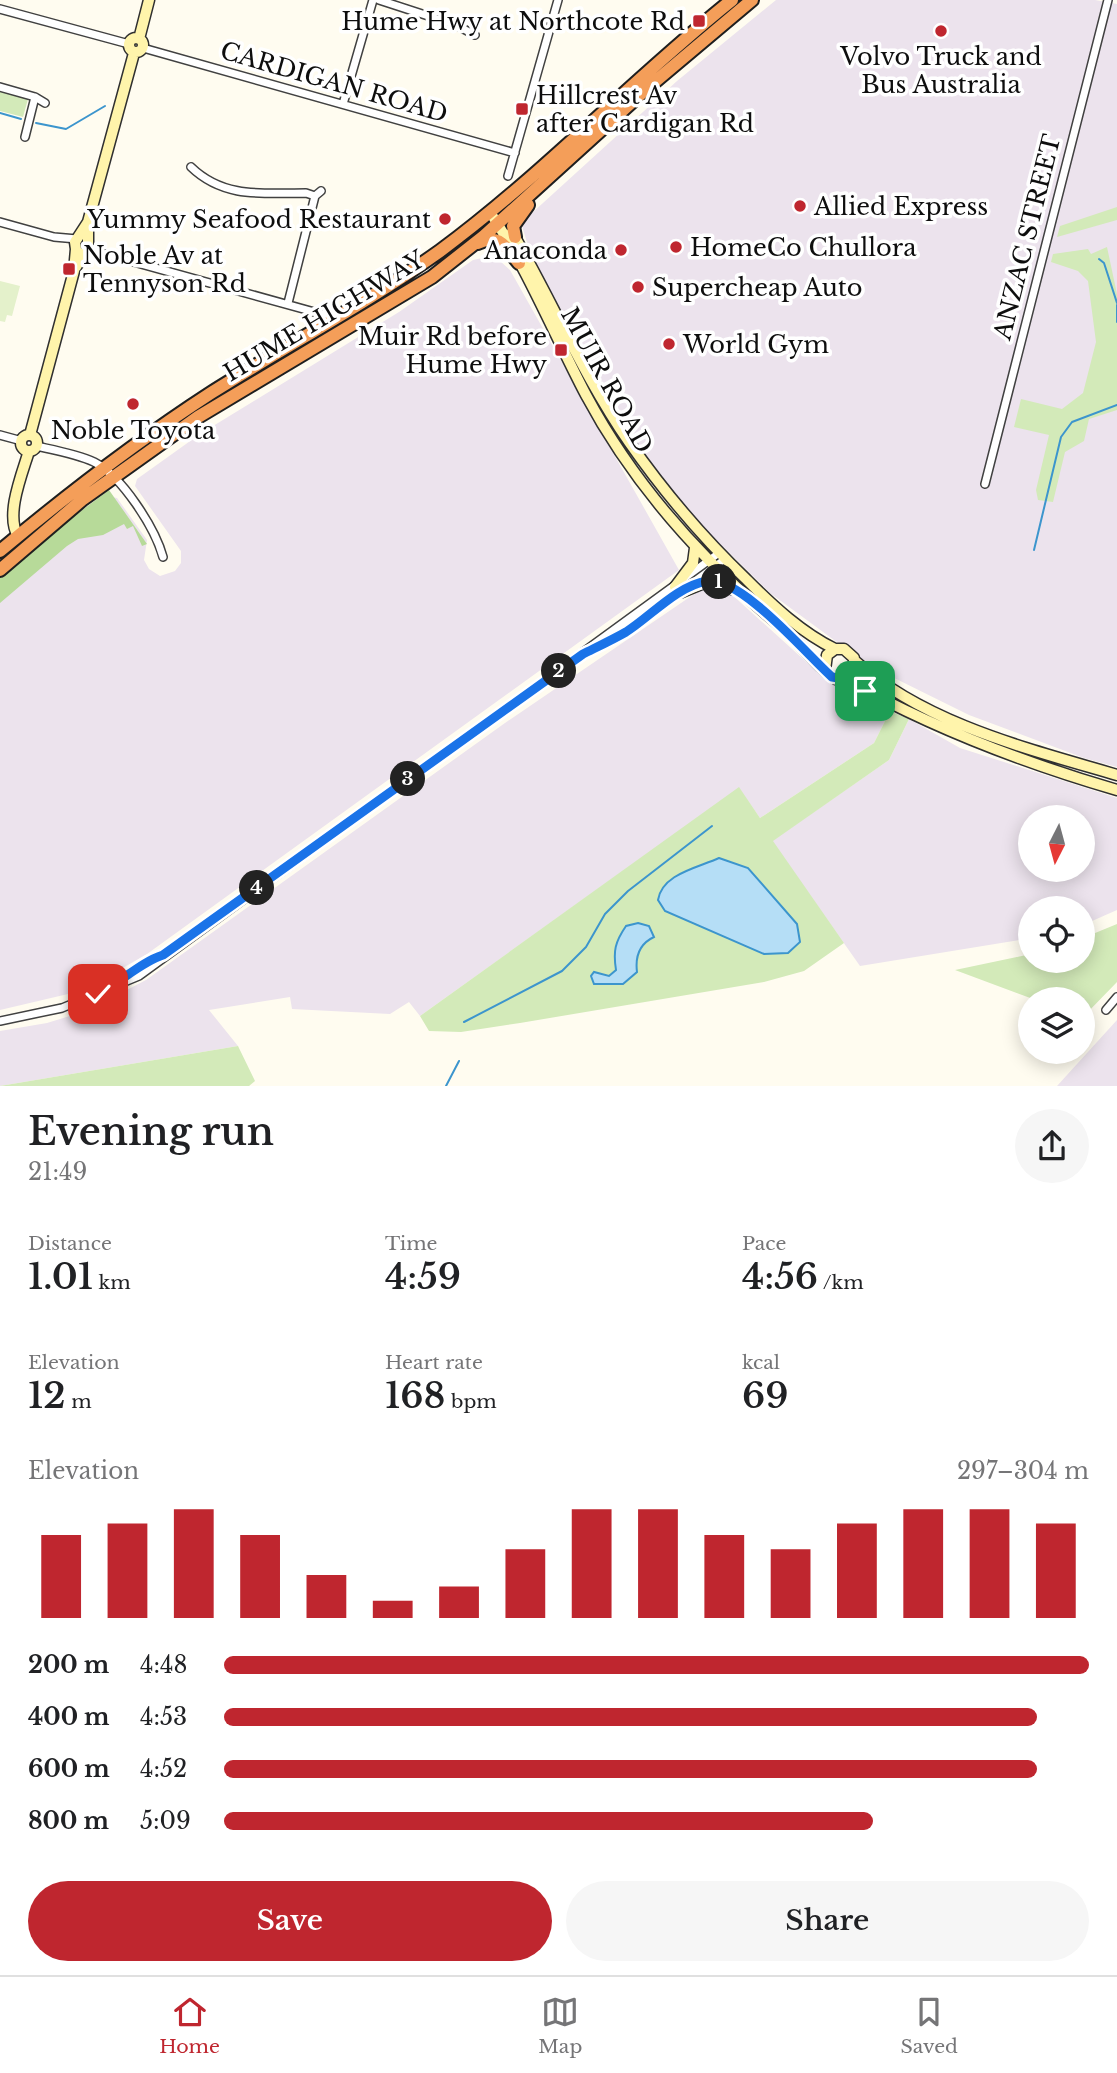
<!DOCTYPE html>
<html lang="en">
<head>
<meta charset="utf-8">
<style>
	body { margin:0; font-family:"Libre Baskerville",serif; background:#f6f6f6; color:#202124; height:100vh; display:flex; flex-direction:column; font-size:26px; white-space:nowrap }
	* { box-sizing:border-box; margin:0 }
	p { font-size:23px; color:#757577 }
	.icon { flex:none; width:38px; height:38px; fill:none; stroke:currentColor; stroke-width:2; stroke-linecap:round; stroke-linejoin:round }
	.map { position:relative; height:1086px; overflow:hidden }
	.details { display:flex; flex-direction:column; background:#fff; flex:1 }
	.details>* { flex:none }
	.needle { width:46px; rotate:186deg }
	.controls { position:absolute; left:1018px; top:805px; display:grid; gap:14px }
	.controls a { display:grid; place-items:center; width:77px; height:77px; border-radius:50%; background:#fff; box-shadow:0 4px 18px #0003; font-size:35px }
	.pin { position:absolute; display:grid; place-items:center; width:60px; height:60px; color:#fff; margin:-30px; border-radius:14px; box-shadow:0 4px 10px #0006 }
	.km { position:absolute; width:35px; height:35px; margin:-18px; border-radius:50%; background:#222; color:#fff; font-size:19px; line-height:35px; text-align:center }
	.round { display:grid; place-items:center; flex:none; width:74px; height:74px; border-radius:37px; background:#f6f6f6 }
	.headline { display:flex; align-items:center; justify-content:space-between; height:119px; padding:0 28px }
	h1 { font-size:38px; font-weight:600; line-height:52px }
	.stats { display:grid; grid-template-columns:repeat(3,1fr); gap:10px; height:119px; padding:7px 28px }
	.stats div { display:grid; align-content:center }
	.stats b { font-size:35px; font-weight:600 }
	.stats small { font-size:19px; font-weight:400 }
	.stats p { font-size:19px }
	.chart { height:196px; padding:14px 28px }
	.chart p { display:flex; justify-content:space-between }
	.chart svg { width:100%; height:126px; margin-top:7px; stroke:#bf262f; stroke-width:6 }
	.button { display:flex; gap:14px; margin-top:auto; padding:14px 28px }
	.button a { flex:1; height:80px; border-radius:42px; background:#bf262f; color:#fff; font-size:28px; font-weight:600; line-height:80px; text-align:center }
	.button a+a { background:#f6f6f6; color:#202124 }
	ul { padding:0 28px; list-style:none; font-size:23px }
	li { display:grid; grid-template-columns:112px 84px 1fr; align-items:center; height:52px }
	li i { height:18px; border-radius:9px; background:#bf262f }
	.menu { display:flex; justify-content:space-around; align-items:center; height:98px; border-top:2px solid #e0e0e0; background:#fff; font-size:19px; color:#757577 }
	.menu a { display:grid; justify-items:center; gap:4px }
	.menu .on { color:#bf262f }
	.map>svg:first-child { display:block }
	.industrial { fill:#ece3ed; fill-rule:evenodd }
	.green { fill:#d3eab9 }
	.forest { fill:#b7da99 }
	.pitch { fill:#e4f1cb }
	.water { fill:#b5def6; stroke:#3c95cd; stroke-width:2 }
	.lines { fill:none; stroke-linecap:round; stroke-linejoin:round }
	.stream { stroke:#3c95cd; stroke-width:2 }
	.street-casing { stroke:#414141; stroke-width:10 }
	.secondary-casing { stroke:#303030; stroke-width:13 }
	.highway-casing { stroke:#1f1f1f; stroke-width:16 }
	.street { stroke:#fff; stroke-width:7 }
	.secondary { stroke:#fff4ab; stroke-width:10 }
	.highway { stroke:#f49e59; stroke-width:12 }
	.route-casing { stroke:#fff; stroke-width:14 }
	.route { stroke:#1a73e8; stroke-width:9 }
	.poi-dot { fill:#bf262f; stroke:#fff; stroke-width:2.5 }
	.labels { text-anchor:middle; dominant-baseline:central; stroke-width:7; stroke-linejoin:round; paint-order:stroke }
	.poi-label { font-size:24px; fill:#0e0e0e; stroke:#fff; text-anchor:start }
	.street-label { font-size:24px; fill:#0e0e0e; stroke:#fff }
</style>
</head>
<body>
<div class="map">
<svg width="1117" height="1086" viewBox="0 0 1117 1086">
	<rect width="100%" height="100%" fill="#fffcf0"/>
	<path class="industrial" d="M 776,0 L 1095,0 L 1117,4 L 1117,767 L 1084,758 L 969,715 L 868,665 L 770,593 L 692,516 L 628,431 L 534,265 L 521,223 L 677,81 Z
		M 487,257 L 500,261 L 510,270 L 679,570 L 147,954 L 114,973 L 68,994 L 0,1010 L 0,591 L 112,497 L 117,498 L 147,540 L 144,560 L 149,569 L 160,576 L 175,571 L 181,563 L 181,551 L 135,486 L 137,479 L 200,434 L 399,312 L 473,260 Z
		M 703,588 L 729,592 L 813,668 L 890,711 L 874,743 L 760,818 L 739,788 L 420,1016 L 409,1002 L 390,1014 L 292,1009 L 290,997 L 209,1010 L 238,1046 L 0,1086 L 0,1031 L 47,1023 L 86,1011 L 146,980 L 505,723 Z
		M 909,719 L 960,748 L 1117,798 L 1117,910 L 1083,925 L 1083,908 L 1031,908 L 1031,938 L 860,966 L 772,841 L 889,760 ZM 1031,817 L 1083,817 L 1083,870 L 1031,870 Z
		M 1117,1020 L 1117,1086 L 1057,1086 Z"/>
	<path class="green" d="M 0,91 L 28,99 L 23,117 L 0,111 Z
		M 1117,207 L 1117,220 L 1057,237 L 1060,226 Z
		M 1107,247 L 1117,294 L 1117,410 L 1089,419 L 1084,441 L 1065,452 L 1053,502 L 1038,500 L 1036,490 L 1049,435 L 1014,427 L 1021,399 L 1062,409 L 1083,393 L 1096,342 L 1088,281 L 1078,271 L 1051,262 L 1053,254 L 1088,249 L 1091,254 Z
		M 890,711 L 909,719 L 889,760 L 773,841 L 844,943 L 804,971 L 764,982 L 520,1023 L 461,1032 L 429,1031 L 420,1016 L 739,787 L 760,818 L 874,743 Z
		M 1117,924 L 1117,982 L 1083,1017 L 1083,999 L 1033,999 L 955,970 L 1031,954 L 1031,961 L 1083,961 L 1083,938 Z
		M 238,1046 L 255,1081 L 249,1086 L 0,1086 Z"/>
	<path class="forest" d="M 109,490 L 147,544 L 142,546 L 133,526 L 127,529 L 124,524 L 103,535 L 78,539 L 67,546 L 0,603 L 0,577 L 45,538 Z"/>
	<path class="pitch" d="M 0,281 L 20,286 L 12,316 L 7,315 L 5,322 L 0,321 Z"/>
	<path class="water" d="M 719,858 L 748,868 L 797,924 L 800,942 L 788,953 L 764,954 L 665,911 L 658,900 C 662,874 697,868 719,858 Z
		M 638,923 L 649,926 L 654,937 C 639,944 635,956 637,972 L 623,984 L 594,984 L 591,976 L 594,972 L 609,976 L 616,970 C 613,951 615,942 626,926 Z"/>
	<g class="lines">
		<path class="stream" d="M 0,113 L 21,119
			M 36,123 L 66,129 L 105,106
			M 1099,259 L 1104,263 L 1117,303
			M 1117,305 L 1117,322
			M 1034,550 L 1061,437 L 1072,422 L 1117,405
			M 464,1022 L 562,971 L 586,947 L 605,914 L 628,891 L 712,826
			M 446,1086 L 459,1061"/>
		<defs>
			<path id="street" d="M 379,0 L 456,25 L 475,35
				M 0,9 L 129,44
				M 143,48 L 515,153
				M 0,87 L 35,97 L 45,103
				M 343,104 L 373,0
				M 25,137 L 35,97
				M 191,167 C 224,199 264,193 306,193 L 315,196
				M 508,176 L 558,0
				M 0,222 L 54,237 L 77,239
				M 87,249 L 336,318
				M 288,303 L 315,196 L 321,191
				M 0,435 L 22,441
				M 36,446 C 54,450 77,454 94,462 C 122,476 155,528 163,557
				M 985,484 L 1108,0
				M 602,644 L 625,632 L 725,559
				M 127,978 L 152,958 L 163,955
				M 1106,1010 L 1117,997
				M 0,1021 L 62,1008 L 139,976 L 719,553"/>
			<path id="secondary" d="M129 45a7 7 0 1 1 14 0a7 7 0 1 1-14 0Z
				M 139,39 L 149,0
				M 490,212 C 528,270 554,334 586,395 C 635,487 703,562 783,628 C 797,640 823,673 836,679 L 849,677 L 854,670 L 854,658 L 844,649 L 835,649 L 827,655 L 825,670
				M 512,232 C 552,301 584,377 629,442 C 664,492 703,538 747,580 C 773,606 802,633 835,649
				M 76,249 L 75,242 L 88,222 L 134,53
				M 76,267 L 88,247 L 88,223
				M 30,435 L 74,271 L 76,249
				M21 443a8 8 0 1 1 16 0a8 8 0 1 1-16 0Z
				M 18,536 C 5,515 22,474 29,451
				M 675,587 L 693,563 L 695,548
				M 682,592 L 709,581 L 732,589
				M 855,661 C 925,724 1029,749 1117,775
				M 845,679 C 932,728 1021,762 1117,790"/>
			<path id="highway" d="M 515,237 L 513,226 L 528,205
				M 478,243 C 499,232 506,248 519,263
				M 0,551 C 67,495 137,441 211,393 C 287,345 367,303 440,251 C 543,175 632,80 732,0
				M 0,570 L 83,499 L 198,417 L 432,277 L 484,236 L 645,90 L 752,0"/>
		</defs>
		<use href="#street" class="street-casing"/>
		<use href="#secondary" class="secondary-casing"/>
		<use href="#highway" class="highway-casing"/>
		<use href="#street" class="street"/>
		<use href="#secondary" class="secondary"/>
		<use href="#highway" class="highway"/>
	</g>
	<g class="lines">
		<defs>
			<path id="route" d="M 98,994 C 121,982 141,962 163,955 L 583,654 C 597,647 612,640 626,632 C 650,617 677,586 707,581 C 741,576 808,656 832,677 L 845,679 L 865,691"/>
		</defs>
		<use href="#route" class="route-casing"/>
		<use href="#route" class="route"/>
	</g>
	<g class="poi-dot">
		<rect x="692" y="14" width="14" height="14" rx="3.5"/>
		<circle cx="941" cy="31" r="7"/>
		<rect x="515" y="102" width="14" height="14" rx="3.5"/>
		<circle cx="800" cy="206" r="7"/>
		<circle cx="445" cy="219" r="7"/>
		<circle cx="676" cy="247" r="7"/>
		<circle cx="621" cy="250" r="7"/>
		<rect x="62" y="262" width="14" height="14" rx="3.5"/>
		<circle cx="638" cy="287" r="7"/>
		<circle cx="669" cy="344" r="7"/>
		<rect x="554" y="343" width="14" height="14" rx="3.5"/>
		<circle cx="133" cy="404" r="7"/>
	</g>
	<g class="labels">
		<g class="poi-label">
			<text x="685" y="21" text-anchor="end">Hume Hwy at Northcote Rd</text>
			<text x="941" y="56" text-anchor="middle">Volvo Truck and<tspan x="941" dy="28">Bus Australia</tspan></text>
			<text x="536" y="95">Hillcrest Av<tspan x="536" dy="28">after Cardigan Rd</tspan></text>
			<text x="814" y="206">Allied Express</text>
			<text x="431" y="219" text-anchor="end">Yummy Seafood Restaurant</text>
			<text x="690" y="247">HomeCo Chullora</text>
			<text x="607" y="250" text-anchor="end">Anaconda</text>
			<text x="83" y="255">Noble Av at<tspan x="83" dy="28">Tennyson Rd</tspan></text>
			<text x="652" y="287">Supercheap Auto</text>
			<text x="547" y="336" text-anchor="end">Muir Rd before<tspan x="547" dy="28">Hume Hwy</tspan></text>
			<text x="683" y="344">World Gym</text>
			<text x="133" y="430" text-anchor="middle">Noble Toyota</text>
		</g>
		<g class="street-label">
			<text transform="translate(334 82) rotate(16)">CARDIGAN ROAD</text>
			<text transform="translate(1027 237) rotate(-76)">ANZAC STREET</text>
			<text transform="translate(324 316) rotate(-31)">HUME HIGHWAY</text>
			<text transform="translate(607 380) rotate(61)">MUIR ROAD</text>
		</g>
	</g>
</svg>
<div class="controls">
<a><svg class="needle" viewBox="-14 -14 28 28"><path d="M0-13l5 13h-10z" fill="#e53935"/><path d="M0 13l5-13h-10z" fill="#757577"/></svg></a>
<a><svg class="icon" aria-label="locate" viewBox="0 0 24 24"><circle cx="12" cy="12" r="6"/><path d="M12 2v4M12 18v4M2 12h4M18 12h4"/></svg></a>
<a><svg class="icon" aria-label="layers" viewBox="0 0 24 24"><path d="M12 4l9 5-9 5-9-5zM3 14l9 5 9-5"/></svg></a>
</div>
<div class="pin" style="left:865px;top:691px;background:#1e9e55"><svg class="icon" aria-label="arrive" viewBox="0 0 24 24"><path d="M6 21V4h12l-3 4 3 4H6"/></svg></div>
<div class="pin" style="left:98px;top:994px;background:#d93025"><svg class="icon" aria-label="check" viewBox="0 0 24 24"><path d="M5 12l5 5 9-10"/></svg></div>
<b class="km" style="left:719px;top:582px">1</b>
<b class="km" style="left:559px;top:671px">2</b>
<b class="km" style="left:408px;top:779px">3</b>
<b class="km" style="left:257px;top:888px">4</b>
</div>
<section class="details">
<div class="headline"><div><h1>Evening run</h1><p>21:49</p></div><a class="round"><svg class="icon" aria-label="share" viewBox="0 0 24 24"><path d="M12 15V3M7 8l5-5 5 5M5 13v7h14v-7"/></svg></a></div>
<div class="stats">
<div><p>Distance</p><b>1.01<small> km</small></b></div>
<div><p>Time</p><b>4:59</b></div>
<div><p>Pace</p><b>4:56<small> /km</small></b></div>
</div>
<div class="stats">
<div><p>Elevation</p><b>12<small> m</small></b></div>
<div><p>Heart rate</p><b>168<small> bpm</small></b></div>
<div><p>kcal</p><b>69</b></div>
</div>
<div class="chart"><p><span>Elevation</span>297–304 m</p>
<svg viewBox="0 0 160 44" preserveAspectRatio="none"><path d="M5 44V15M15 44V11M25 44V6M35 44V15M45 44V29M55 44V38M65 44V33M75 44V20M85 44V6M95 44V6M105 44V15M115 44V20M125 44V11M135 44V6M145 44V6M155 44V11"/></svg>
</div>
<ul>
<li><b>200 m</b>4:48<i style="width:100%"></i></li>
<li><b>400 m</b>4:53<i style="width:94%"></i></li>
<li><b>600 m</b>4:52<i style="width:94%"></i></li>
<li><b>800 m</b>5:09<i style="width:75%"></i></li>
</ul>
<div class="button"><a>Save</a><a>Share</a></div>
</section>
<nav class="menu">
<a class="on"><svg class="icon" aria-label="home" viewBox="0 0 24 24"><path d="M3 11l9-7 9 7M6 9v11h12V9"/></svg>Home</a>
<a><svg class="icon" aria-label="map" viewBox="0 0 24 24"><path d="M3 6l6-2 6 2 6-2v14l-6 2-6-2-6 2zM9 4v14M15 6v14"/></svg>Map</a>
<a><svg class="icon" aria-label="saved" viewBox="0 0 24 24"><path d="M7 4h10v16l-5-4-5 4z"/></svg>Saved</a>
</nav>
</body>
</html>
